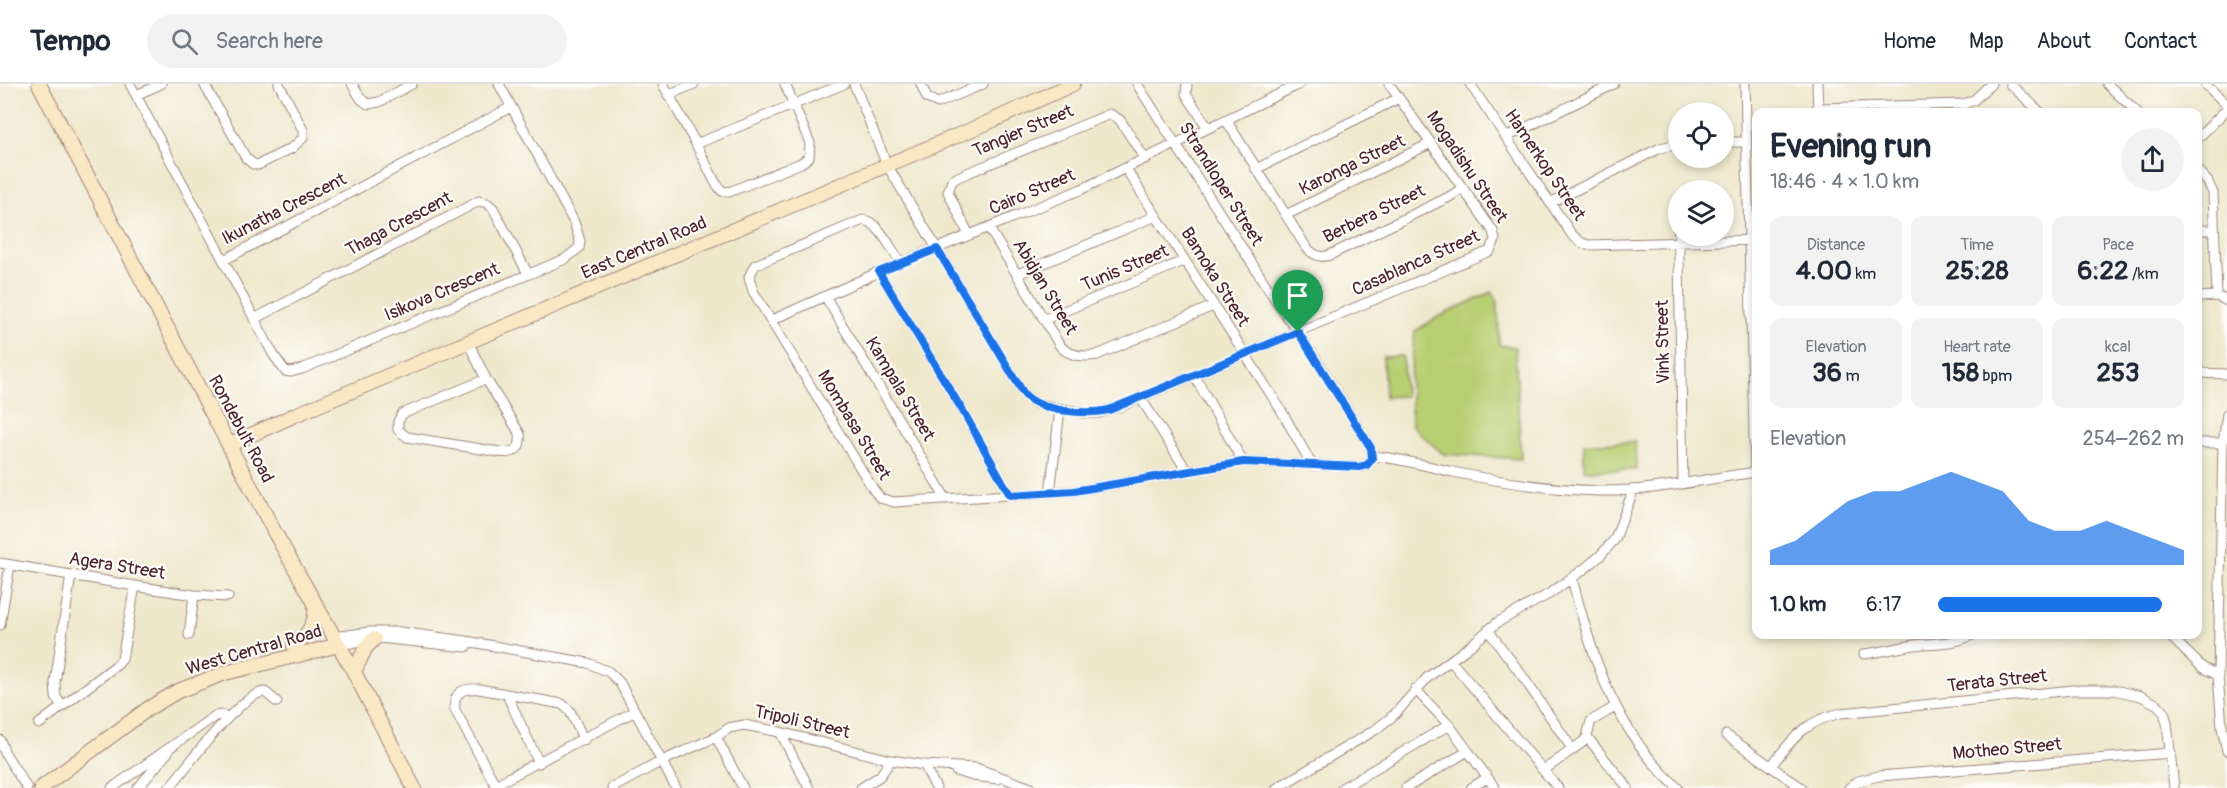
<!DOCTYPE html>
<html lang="en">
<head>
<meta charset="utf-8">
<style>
	body { margin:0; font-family:Pangolin,sans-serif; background:#f2f2f3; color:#1f2937; height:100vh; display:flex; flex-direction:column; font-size:22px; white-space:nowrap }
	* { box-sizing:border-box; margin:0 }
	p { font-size:20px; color:#747a83 }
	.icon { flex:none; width:33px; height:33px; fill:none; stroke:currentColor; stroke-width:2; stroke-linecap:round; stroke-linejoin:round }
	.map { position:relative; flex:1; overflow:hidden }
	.panel { position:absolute; left:1752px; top:24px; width:450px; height:531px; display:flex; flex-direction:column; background:#fff; border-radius:12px; box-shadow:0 3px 9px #0003 }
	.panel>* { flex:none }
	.tools { position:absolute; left:1668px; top:18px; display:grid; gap:12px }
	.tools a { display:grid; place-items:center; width:66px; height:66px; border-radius:50%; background:#fff; box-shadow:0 3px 9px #0003; font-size:30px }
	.pin { position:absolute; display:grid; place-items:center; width:51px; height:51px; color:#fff; margin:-62px -26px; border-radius:50% 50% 50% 0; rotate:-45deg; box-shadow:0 0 6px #0007 }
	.pin .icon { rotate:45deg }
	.round { display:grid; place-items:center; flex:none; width:63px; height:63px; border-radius:32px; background:#f2f2f3 }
	.head { display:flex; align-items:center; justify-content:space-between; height:102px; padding:0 18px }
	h1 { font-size:33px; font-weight:800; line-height:45px }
	.figures { display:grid; grid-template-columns:repeat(3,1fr); gap:9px; height:102px; padding:6px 18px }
	.figures div { display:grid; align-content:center; border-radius:12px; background:#f2f2f3; text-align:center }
	.figures b { font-size:26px; font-weight:800 }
	.figures small { font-size:16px; font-weight:400 }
	.figures p { font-size:16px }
	.chart { height:168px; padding:12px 18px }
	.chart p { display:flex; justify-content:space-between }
	.chart svg { width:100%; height:108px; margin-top:6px; fill:#1a73e8; opacity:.7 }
	ul { padding:0 18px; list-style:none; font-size:20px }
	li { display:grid; grid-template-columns:96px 72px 1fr; align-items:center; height:45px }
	li i { height:15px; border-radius:8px; background:#1a73e8 }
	header { display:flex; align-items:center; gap:36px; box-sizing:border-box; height:84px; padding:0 30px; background:#fff; border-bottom:2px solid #e0e1e3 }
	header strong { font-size:28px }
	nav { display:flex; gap:33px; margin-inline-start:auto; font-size:21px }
	.search { width:420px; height:54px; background:#f2f2f3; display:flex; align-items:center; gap:15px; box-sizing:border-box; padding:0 21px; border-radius:33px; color:#747a83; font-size:22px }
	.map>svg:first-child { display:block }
	.green { fill:#b7cf73; stroke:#80774f; stroke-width:1.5 }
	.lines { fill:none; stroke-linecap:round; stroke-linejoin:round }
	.street-casing { stroke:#9c847c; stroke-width:11 }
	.secondary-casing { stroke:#9c847c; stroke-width:16 }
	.street { stroke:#fff; stroke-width:9 }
	.secondary { stroke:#fae7c3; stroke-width:14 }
	.route-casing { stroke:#fff; stroke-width:12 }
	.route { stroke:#1a73e8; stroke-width:8 }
	.labels { text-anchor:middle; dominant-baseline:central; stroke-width:4.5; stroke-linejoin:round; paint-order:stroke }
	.street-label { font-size:18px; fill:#4a1f2b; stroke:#fdfcf7 }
</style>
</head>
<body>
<header>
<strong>Tempo</strong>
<div class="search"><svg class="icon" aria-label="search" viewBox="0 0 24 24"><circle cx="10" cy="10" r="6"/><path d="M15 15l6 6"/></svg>Search here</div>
<nav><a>Home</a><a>Map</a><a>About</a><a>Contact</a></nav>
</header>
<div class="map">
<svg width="2227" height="704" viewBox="0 0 2227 704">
	<rect width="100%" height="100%" fill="#fdfcf7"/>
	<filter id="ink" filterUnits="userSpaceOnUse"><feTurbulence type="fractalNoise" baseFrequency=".0167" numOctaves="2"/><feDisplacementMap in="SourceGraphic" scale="12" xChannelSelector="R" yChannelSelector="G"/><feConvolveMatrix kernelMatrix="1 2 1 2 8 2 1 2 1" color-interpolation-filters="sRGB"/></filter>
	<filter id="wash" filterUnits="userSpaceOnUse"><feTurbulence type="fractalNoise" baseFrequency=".008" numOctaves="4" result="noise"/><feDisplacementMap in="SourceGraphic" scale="24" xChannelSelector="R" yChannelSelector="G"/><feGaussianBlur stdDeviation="1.35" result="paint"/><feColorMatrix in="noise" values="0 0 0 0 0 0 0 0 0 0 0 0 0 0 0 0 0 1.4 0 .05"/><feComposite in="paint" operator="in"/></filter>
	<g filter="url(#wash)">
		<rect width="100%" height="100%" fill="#efe8cd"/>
		<path class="green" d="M 1492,208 L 1498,218 L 1499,261 L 1515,263 L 1521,375 L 1443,370 L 1412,342 L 1410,294 L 1415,247 L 1440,232 Z
			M 1403,272 L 1405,312 L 1385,313 L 1383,273 Z
			M 1635,358 L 1636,386 L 1584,386 L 1584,359 Z"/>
	</g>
	<g filter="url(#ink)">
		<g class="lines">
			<defs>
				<path id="street" d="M 130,0 L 273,270 L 285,287 L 291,288 L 302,285 L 565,175 L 579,164 L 580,157 L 574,138 L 499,0
					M 204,0 L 246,74 L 253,80 L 258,81 L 292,64 L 303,54 L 303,46 L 279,0
					M 352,0 L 361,15 L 368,20 L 379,18 L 412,0
					M 663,0 L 696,60 L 715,98 L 722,107 L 729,108 L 801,79 L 809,73 L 810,59 L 785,0
					M 854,0 L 887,81 L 1024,310 L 1037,320 L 1084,329 L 1099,329 L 1121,322 L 1490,167 L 1495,156 L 1493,147 L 1389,0
					M 921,0 L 927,14 L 938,19 L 983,0
					M 1187,0 L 1186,10 L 1208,44
					M 1470,0 L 1572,151 L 1582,159 L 1589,161 L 1756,156
					M 1745,0 L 1755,388
					M 1817,0 L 1818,28
					M 2010,0 L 2040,28
					M 2107,0 L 2137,28
					M 2205,0 L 2227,21
					M 136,11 L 161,0
					M 668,11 L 694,0
					M 1818,24 L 1964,20 L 1974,16 L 1991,0
					M 1226,36 L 1306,163 C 1314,172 1322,175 1332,170 L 1449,113 L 1463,104
					M 1507,53 L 1614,0
					M 2198,54 L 2227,25
					M 1724,58 L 1746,58
					M 696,60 L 844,0
					M 1126,85 L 1281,326 L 1312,381
					M 1256,85 L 1399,14
					M 2198,87 L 2208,98 L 2213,109 L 2217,212
					M 1678,117 L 1683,399
					M 1550,119 L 1660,64 L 1678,60
					M 1286,131 L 1431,59
					M 989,144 L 1060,262 C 1069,272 1084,273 1097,271 L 1213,222
					M 2198,146 L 2214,146
					M 969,151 L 948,108 L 952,97 L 958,93 L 1110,30 L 1120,36 L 1145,75
					M 224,176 L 511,23
					M 901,179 C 891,166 880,138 863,136 L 755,181 L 749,193 L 753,207 L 873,405 L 880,414 L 894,418 L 1074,407 L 1243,378 L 1359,383 L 1367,381 L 1372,375 L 1371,364 L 1314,272 L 1269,206 L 1137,0
					M 879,188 L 964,329 L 1010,411
					M 1018,190 L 1156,132
					M 825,212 L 946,415
					M 2198,213 L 2217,212 L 2227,217
					M 254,235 L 479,117 L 487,119 L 493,124 L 528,190
					M 1045,235 L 1184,177
					M 772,236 L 879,188 L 1082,105 L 1300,0
					M 468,258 L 486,295 L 520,350 C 522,366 513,370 499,368 L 407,353 L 398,346 L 398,338 L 402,330 L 486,295
					M 2198,289 L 2227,290
					M 1194,291 L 1243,378
					M 1140,313 L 1187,387
					M 2227,330 L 2223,359 L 2218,591 L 2222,644 L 2227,667
					M 2198,359 L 2223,359
					M 1372,372 C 1400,374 1426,382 1453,388 C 1500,398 1550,405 1598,407 C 1651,408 1704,395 1756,388
					M 1050,409 L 1060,325
					M 0,479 L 135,502 L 194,511 L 228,513
					M 1572,495 C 1593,575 1615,648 1678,704
					M 0,541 L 10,481
					M 1488,546 L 1521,590 L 1573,666
					M 2168,550 L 2203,584 L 2218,591
					M 189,551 L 194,511
					M 334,553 L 369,548 L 400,548 L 466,557 L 588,579 L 609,588 L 620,599 L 676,704
					M 339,561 L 379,554 L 466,563
					M 1864,570 C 1881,568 1897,564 1914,561 C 1935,558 1954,561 1974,550
					M 1451,577 L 1558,704
					M 1415,605 L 1449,641 L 1495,704
					M 507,611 L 539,679
					M 62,623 L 56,613 L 55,598 L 71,491
					M 39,640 L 118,580 L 122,575 L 135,502
					M 780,648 L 809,704
					M 1726,651 L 1802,704
					M 716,653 L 743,704
					M 1587,653 L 1628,704
					M 0,656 L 5,669 L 27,704
					M 924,681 L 936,704
					M 1772,681 C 1793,654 1805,637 1841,629 L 2073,606 L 2114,606 L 2141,612 L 2158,621 L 2164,628 L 2167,639 L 2174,704
					M 1544,686 L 1583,658 L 1587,653 L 1591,637 L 1615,623
					M 956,687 L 973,692 L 998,695
					M 495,701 L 635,627
					M 112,704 L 215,632 L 222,631 L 228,633
					M 138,704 L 168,668
					M 169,704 C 186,684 241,608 265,608 L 277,618
					M 497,704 L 455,626 C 453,608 462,604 479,605 L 562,620 L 570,627 L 584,656
					M 612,704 L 662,677 L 716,653 L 729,644 L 744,641 L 780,648 L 891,676 L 924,681 L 976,684 L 1031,704
					M 861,704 L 880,692 L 891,676
					M 1277,704 L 1375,646 L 1394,631 L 1428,593 L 1470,562 L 1498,538 L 1549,510 L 1583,486 L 1600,472 L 1615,455 L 1633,407
					M 1342,704 L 1449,641
					M 1406,704 L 1468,667
					M 1471,704 L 1487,694
					M 1849,704 L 1858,697 L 1879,692 L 2171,669"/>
				<path id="secondary" d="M 39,0 L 275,449 L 354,588 L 414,704
					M 229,361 L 295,331 L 987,39 L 1073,0
					M 294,562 C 307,551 317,540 315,521
					M 354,588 L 366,563 L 374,555
					M 41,704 L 149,624 L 178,607 L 225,589 L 339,561"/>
			</defs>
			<use href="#street" class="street-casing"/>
			<use href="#secondary" class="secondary-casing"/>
			<use href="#street" class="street"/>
			<use href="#secondary" class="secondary"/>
		</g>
	</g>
	<g class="lines" filter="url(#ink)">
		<defs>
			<path id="route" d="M 937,165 L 1024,310 C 1040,328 1087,331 1109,326 L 1298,248 L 1371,364 L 1372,375 L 1367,381 L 1359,383 L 1243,378 L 1074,407 L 1010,411 L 964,329 L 879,188 Z"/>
		</defs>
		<use href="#route" class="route-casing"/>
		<use href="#route" class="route"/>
	</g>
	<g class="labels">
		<g class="street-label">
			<text transform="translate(1023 47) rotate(-23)">Tangier Street</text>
			<text transform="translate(1352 81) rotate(-26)">Karonga Street</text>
			<text transform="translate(1545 81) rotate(56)">Hamerkop Street</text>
			<text transform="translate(1467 83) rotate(56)">Mogadishu Street</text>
			<text transform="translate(1221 100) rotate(58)">Strandloper Street</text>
			<text transform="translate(1032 108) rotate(-23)">Cairo Street</text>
			<text transform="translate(284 125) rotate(-27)">Ikunatha Crescent</text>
			<text transform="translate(1374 130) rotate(-26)">Berbera Street</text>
			<text transform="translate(399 140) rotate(-28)">Thaga Crescent</text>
			<text transform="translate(644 164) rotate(-23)">East Central Road</text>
			<text transform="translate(1416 179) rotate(-24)">Casablanca Street</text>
			<text transform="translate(1125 184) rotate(-23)">Tunis Street</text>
			<text transform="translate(1215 193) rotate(58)">Bamoka Street</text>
			<text transform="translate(1045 203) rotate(59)">Abidjan Street</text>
			<text transform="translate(442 208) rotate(-23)">Isikova Crescent</text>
			<text transform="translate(1663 258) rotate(-91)">Vink Street</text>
			<text transform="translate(900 305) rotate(59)">Kampala Street</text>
			<text transform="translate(854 341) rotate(59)">Mombasa Street</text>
			<text transform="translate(241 345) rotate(62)">Rondebult Road</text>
			<text transform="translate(117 482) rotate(9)">Agera Street</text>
			<text transform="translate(254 566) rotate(-16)">West Central Road</text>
			<text transform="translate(1997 597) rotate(-6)">Terata Street</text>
			<text transform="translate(802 638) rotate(13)">Tripoli Street</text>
			<text transform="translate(2007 665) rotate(-5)">Motheo Street</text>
		</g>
	</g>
</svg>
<div class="tools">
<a><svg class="icon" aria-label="locate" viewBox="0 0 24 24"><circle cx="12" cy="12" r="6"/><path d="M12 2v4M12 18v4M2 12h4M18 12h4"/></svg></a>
<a><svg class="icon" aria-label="layers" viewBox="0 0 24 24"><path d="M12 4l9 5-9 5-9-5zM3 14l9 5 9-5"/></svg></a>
</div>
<div class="pin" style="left:1298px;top:248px;background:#1e9e55"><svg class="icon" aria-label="arrive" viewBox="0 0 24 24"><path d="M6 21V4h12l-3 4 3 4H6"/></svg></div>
<section class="panel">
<div class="head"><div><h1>Evening run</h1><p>18:46 · 4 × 1.0 km</p></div><a class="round"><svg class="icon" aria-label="share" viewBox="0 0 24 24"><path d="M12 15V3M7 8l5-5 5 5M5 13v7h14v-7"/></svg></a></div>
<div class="figures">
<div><p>Distance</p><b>4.00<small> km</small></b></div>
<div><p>Time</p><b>25:28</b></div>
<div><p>Pace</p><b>6:22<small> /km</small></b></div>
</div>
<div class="figures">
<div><p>Elevation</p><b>36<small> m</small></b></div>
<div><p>Heart rate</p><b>158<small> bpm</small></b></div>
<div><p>kcal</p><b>253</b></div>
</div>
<div class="chart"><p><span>Elevation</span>254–262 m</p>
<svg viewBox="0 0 160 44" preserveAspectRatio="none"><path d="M0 44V38L10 34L20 26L30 18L40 14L50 14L60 10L70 6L80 10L90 14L100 26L110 30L120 30L130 26L140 30L150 34L160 38V44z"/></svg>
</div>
<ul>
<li><b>1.0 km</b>6:17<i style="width:91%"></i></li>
</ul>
</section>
</div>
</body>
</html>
